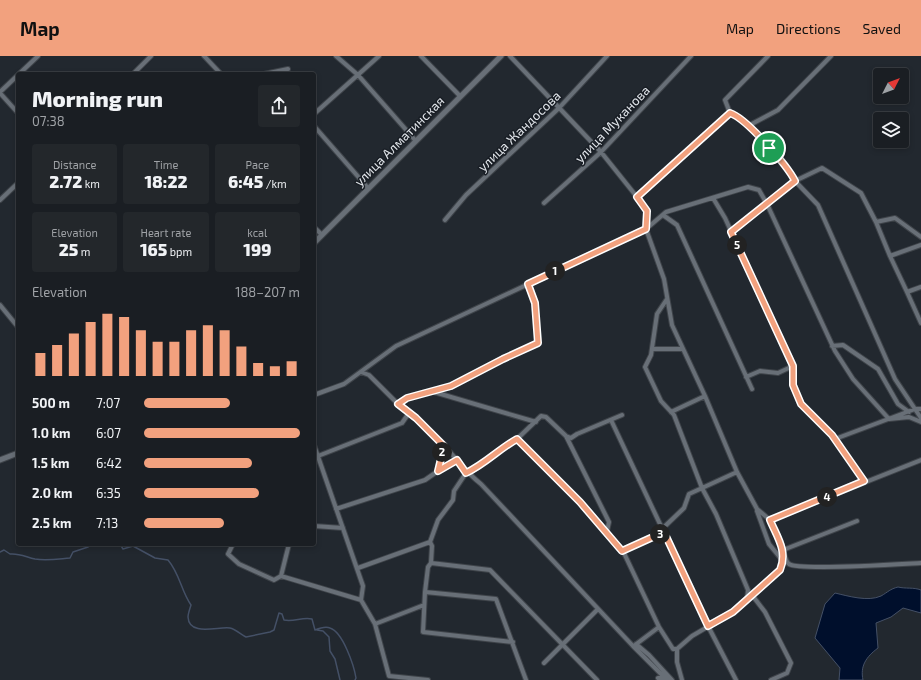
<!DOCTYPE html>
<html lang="en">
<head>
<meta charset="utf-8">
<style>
	body { margin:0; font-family:"Exo 2",sans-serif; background:#23272b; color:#f1f3f6; height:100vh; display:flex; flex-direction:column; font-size:15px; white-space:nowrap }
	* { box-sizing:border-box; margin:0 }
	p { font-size:13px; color:#9fa2a6 }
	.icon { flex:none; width:22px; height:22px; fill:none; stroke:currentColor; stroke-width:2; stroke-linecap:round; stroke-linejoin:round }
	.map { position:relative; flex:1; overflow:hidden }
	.panel { position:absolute; left:16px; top:16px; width:300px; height:474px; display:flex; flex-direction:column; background:#1a1e23; border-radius:4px; box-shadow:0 2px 6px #0003,0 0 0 1px #383c41 }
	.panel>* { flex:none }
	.needle { width:26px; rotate:48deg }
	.controls { position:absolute; left:873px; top:12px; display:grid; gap:8px }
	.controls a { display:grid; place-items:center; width:36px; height:36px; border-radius:4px; background:#1a1e23; box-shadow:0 2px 6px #0003,0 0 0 1px #383c41; font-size:20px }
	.pin { position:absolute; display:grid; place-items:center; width:34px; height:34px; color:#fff; margin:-17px; border:2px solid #fff; border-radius:50%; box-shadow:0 1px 4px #0007 }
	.km { position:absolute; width:20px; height:20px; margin:-10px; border-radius:50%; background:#222; color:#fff; font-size:11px; line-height:20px; text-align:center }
	.round { display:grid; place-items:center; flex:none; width:42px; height:42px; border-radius:4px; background:#23272b }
	.summary { display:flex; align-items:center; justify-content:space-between; height:68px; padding:0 16px }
	h1 { font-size:22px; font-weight:800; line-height:30px }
	.stats { display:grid; grid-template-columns:repeat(3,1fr); gap:6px; height:68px; padding:4px 16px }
	.stats div { display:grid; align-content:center; border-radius:4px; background:#23272b; text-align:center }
	.stats b { font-size:17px; font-weight:800 }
	.stats small { font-size:11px; font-weight:400 }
	.stats p { font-size:11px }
	.chart { height:112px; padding:8px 16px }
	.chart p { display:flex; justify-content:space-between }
	.chart svg { width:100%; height:72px; margin-top:4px; stroke:#f2a17e; stroke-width:6 }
	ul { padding:0 16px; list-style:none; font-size:13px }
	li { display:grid; grid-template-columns:64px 48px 1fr; align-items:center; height:30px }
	li i { height:10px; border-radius:5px; background:#f2a17e }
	header { display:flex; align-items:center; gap:24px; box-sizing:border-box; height:56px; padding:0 20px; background:#f2a17e; color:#111 }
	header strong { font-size:19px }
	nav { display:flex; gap:22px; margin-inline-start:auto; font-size:14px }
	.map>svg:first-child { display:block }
	.water { fill:#000f2c; stroke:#445066 }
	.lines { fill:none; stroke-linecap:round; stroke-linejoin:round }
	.stream { stroke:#445066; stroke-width:1.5 }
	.minor-casing { stroke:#3f444a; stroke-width:6 }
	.tertiary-casing { stroke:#3f444a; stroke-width:7 }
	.minor { stroke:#686f77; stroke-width:4 }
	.tertiary { stroke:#686f77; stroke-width:5 }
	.route-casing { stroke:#fff; stroke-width:8 }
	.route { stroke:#f2a17e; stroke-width:5 }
	.labels { text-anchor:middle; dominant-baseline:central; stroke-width:3; stroke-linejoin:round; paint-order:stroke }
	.street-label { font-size:13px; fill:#e3e7ec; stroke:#191e25 }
</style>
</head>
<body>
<header>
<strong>Map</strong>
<nav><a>Map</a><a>Directions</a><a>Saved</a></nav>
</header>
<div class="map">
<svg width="921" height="624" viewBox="0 0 921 624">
	<rect width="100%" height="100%" fill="#22282f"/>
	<path class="water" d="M 898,531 C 906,533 913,531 921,534 L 921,557 L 903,552 L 891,561 L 876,567 L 878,592 C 866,601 860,610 863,624 L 839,624 L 840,612 L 815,582 L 825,548 L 835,537 C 848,540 868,546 881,540 C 888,536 890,533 898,531 Z"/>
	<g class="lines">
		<path class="stream" d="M 120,488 L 123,493 L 133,490 L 155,502 L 168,504 C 180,518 181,535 191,549 C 190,552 188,558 188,561 C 189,581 219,570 230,572 C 235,573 242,579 246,581 L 270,576 L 274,574 L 279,557 L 282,558 L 284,564 C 294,566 302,561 312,563 L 315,574 C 320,572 325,570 330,572 C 343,576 354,610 356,622 L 355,624
			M 0,496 L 4,494 L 10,498 C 19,497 26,501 35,503 C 46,505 58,503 70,502 L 73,496 L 88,491 L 90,488
			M 317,574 L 323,575 L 329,581 L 330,595 L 335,603 L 340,624"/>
		<defs>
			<path id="minor" d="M 204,0 L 221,18
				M 336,0 L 358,19 L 415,84
				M 421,0 L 460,40
				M 510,0 L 601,96 L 637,141 L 647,155 L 646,173 L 664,223 L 672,269 L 705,340 L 737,416 L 757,453 L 770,464 L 783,494 L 783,506 L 780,513 L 733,556 L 692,580 L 677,593 L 673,593 L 659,571 L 623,495 L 580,446 L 517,383
				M 19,18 L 38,0
				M 133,18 L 151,0
				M 264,18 L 288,13
				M 0,36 L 18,19
				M 0,37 L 18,57
				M 730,57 L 725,44 L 768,0
				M 314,58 L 379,0
				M 314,70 L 368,132
				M 748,70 L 778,54 L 831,0
				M 637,141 L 730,57
				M 713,142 L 725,162 L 793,310 L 778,317 L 760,315 L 746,321
				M 0,144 L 18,127
				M 544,147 L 601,96 L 691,0
				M 663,159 L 677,169 L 752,333
				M 445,164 L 466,139 L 559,52 L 607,0
				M 876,166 L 890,200 L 921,189
				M 314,171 L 322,179
				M 731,176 L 767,148 L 835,295 L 853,323 L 889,363 L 909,361 L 921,366
				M 921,181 L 895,162 L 876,166 L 861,137 L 822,112 L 795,125 L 818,149 L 895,323 L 921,362
				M 890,200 L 907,236 L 921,231
				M 907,236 L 921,267
				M 667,243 L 657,258 L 651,299 L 645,311 L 661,345 L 674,359 L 702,432 L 716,458 L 748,534 L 747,544
				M 0,249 L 18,271
				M 832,290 L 843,289 L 878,313 L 898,348 L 909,356
				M 652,293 L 683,293
				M 793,310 L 793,329 L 801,348 L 832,379 L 864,425
				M 361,316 L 369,319 L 398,348 L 407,342 L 451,330 L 503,303 L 538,287 L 535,247 L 528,228
				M 434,336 L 536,366
				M 314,339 L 344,328 L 396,290 L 646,173 L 666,156 L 748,131 L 759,134 L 767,148 L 795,125 C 787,109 746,63 730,57
				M 398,348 C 416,362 433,378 449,395 C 461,408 467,417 481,428 L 633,590 L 667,624
				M 671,356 L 705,340
				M 611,364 L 708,570 L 736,624
				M 566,380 L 609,466 L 607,475
				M 835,383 L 915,353 L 921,353
				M 314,389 L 363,530 L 361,544 L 375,568 L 389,620 L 428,624
				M 318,400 L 402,367 L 409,357
				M 438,415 L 457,404
				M 336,453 L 425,424 L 438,415 L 444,390
				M 757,455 L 769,488 L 783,505
				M 770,464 L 921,404
				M 857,465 L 783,494 C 785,499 785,505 789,508 C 799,515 902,508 921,507
				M 314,470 L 343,472
				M 662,473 L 684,452 L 689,438 L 737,416
				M 233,488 L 228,498 L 239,508 L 274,524 L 281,520
				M 623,495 L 664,476
				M 431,507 L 490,514 L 597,624
				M 358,512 L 430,486
				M 281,520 L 361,544
				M 281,520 L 289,488
				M 425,536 L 496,543 L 526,624
				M 752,539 L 765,556 L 791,607 L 787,617 L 771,624
				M 375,568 L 424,549
				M 513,586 L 423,576 L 425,536 L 428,511 L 431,507 L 432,490 L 430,486 L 438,464 L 453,444 L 454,435 L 466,417 L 477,412 L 503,391 L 517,383 L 541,360 L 546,361 L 566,380 L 571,382 L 577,378 L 622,359
				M 636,588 L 649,599 L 672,624
				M 635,589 L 659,571
				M 677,593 L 677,606 L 682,624
				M 544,607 L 598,553
				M 660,624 L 658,622 L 666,622"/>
			<path id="tertiary" d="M 314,187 L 501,0
				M 0,404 L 18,397"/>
		</defs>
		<use href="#minor" class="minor-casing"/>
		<use href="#tertiary" class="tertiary-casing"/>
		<use href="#minor" class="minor"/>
		<use href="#tertiary" class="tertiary"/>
	</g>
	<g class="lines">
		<defs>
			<path id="route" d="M 730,57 C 746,62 787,109 795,125 L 731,176 L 793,310 L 793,329 L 801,348 L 832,379 L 864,425 L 770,464 C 777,481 788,495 780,514 L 733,556 L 708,570 L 664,476 L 622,495 L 580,446 L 517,383 C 499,393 485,408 466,417 L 457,404 L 438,415 L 444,390 L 416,362 L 398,348 L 407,342 L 451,330 L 503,303 L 538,287 L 535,247 L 528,228 L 646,173 L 647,155 L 637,141 Z"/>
		</defs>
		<use href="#route" class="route-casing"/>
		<use href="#route" class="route"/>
	</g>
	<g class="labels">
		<g class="street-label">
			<text transform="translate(612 68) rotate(-46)">улица Муканова</text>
			<text transform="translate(519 75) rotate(-44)">улица Жандосова</text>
			<text transform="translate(399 85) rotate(-45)">улица Алматинская</text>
		</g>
	</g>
</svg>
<div class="controls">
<a><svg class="needle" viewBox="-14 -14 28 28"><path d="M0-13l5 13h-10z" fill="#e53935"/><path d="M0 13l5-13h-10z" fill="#9fa2a6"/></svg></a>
<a><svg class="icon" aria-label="layers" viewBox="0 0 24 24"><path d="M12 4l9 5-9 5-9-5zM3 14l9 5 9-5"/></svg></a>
</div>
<div class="pin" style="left:769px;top:92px;background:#1e9e55"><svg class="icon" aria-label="arrive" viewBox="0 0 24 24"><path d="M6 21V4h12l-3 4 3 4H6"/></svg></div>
<b class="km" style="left:555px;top:215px">1</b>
<b class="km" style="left:442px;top:396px">2</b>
<b class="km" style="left:660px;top:478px">3</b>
<b class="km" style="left:827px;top:441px">4</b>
<b class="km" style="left:737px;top:189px">5</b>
<section class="panel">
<div class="summary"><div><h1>Morning run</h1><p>07:38</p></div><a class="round"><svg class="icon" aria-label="share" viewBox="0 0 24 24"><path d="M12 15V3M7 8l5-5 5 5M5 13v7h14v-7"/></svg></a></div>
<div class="stats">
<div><p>Distance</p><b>2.72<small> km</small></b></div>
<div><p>Time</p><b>18:22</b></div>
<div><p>Pace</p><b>6:45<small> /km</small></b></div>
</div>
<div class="stats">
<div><p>Elevation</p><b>25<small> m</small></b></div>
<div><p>Heart rate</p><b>165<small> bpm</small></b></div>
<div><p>kcal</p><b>199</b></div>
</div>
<div class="chart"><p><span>Elevation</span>188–207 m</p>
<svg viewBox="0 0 160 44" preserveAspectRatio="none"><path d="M5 44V30M15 44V25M25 44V18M35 44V11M45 44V6M55 44V8M65 44V16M75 44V23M85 44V23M95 44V16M105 44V13M115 44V16M125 44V26M135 44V36M145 44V38M155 44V35"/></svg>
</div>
<ul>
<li><b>500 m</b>7:07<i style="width:55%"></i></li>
<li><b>1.0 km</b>6:07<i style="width:100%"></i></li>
<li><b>1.5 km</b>6:42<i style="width:69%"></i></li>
<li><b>2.0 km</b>6:35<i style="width:74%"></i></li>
<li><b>2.5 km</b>7:13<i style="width:51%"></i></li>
</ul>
</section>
</div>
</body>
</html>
